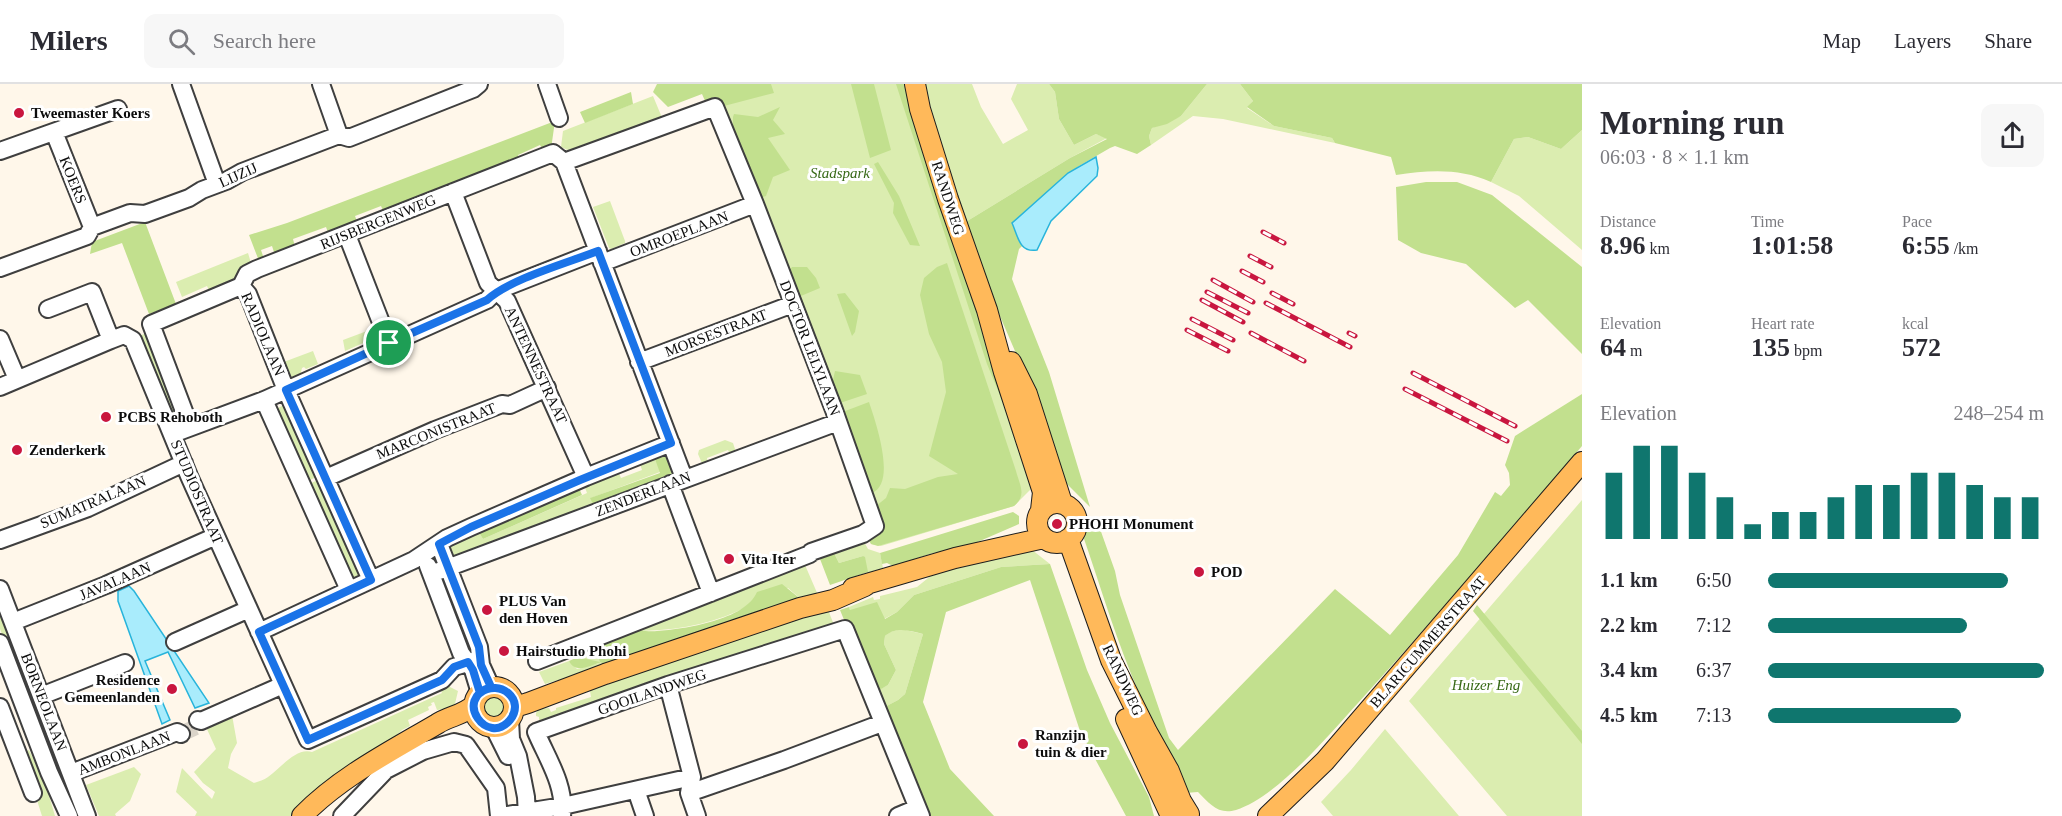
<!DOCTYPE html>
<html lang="en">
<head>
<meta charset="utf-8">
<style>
	body { margin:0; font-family:"Times New Roman",serif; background:#f7f7f7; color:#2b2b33; height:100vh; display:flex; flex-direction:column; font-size:22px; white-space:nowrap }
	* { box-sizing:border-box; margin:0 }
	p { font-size:20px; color:#7c7c81 }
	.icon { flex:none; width:33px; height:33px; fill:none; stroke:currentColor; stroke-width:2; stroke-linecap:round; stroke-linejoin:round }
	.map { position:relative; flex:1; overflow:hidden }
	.sheet { display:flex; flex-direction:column; background:#fff; width:480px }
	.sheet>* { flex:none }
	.pin { position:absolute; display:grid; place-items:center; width:51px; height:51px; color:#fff; margin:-26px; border:3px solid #fff; border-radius:50%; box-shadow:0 2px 6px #0007 }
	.round { display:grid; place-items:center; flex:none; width:63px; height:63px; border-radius:12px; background:#f7f7f7 }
	.headline { display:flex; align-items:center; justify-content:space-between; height:102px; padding:0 18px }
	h1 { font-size:33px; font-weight:800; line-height:45px }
	.figures { display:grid; grid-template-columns:repeat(3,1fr); gap:9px; height:102px; padding:6px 18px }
	.figures div { display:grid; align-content:center }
	.figures b { font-size:26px; font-weight:800 }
	.figures small { font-size:16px; font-weight:400 }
	.figures p { font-size:16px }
	.chart { height:168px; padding:12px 18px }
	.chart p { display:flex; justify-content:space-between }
	.chart svg { width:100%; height:108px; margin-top:6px; stroke:#0f766e; stroke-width:6 }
	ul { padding:0 18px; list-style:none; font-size:20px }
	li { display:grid; grid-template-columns:96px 72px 1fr; align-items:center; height:45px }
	li i { height:15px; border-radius:8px; background:#0f766e }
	header { display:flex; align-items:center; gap:36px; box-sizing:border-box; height:84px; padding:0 30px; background:#fff; border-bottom:2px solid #e1e1e2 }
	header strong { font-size:28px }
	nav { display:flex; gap:33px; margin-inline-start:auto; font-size:21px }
	.search { width:420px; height:54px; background:#f7f7f7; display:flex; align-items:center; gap:15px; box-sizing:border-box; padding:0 21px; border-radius:12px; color:#7c7c81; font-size:22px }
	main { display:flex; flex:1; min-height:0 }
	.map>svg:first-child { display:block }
	.green { fill:#dbedb0 }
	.forest { fill:#c2e08e }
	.water { fill:#a9ecfc; stroke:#28b4db; stroke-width:1.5 }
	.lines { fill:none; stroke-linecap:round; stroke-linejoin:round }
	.minor-tunnel { stroke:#dbd4c9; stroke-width:16; stroke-dasharray:16 8; stroke-linecap:butt }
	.minor-casing { stroke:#3f3f3f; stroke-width:20 }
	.major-casing { stroke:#1d1d1d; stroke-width:22 }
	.minor { stroke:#fff; stroke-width:16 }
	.major { stroke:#ffb95a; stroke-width:20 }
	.rail-casing { stroke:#c9163f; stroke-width:5 }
	.rail { stroke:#fff; stroke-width:3; stroke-dasharray:9; stroke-linecap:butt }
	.route-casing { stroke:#fff; stroke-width:12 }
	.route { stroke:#1a73e8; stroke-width:8 }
	.poi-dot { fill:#c9163f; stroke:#fff; stroke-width:2 }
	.labels { text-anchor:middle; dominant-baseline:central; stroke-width:6; stroke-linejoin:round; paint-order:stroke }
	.poi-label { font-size:15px; font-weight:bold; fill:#0c0c0c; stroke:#fff; text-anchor:start }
	.park-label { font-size:15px; font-style:italic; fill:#376916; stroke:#fff }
	.street-label { font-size:15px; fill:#0c0c0c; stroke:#fff }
</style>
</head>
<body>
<header>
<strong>Milers</strong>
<div class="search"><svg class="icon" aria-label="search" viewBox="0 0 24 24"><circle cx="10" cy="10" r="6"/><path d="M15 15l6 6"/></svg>Search here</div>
<nav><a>Map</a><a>Layers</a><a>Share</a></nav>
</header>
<main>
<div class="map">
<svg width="1582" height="732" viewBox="0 0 1582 732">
	<rect width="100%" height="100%" fill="#fff7ea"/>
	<path class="green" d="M 709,0 L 906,0 L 1034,402 L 1014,422 L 881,462 L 871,460 L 869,456 L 871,453 Z
		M 920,0 L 972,0 L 981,23 L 1003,60 L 1028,46 L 1011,15 L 1017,0 L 1049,0 L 1055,8 L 1059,35 L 1074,61 L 1096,50 L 1107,54 L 1070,74 L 964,139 Z
		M 1207,0 L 1240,0 L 1253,17 L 1247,24 L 1274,42 L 1332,54 L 1335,59 L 1223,35 L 1193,32 L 1151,61 L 1149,52 L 1152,44 L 1181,32 Z
		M 653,12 L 663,36 L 570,67 L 561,63 L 563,47 Z
		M 1582,46 L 1582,166 L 1519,112 L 1491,98 L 1514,55 L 1528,53 L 1561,65 Z
		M 610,117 L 625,157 L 625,159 L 611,165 L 609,164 L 593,123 Z
		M 248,169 L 251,179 L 240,186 L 233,200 L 210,209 L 207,202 L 182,213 L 176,198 Z
		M 375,244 L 380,258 L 374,262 L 370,256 L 345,267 L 343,256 Z
		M 147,249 L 181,340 L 176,342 L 136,253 Z
		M 313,267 L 318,280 L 306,285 L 304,283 L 302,284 L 301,288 L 303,293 L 289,300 L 281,279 Z
		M 286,320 L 318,392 L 306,398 L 274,326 Z
		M 725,356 L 733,359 L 737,371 L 731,373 L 728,366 L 707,374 L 709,382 L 704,384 L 698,370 L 699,366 Z
		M 661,368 L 662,372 L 656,375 L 660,388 L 591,414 L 594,422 L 455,476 L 449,472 L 447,465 L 451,459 L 478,447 L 483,455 L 587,409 L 583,398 L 617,385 L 621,394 L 642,386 L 639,377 Z
		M 320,395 L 365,490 L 352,498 L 307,401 Z
		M 1582,416 L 1582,732 L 1507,732 L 1409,617 Z
		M 863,456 L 868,465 L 880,469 L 883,484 L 867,489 L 863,472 L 839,479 L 833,467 Z
		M 1027,462 L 1050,480 L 1001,483 L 914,511 L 897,528 L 884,535 L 850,526 L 849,523 L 873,513 L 874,516 L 880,515 L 880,512 L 917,503 L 933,490 Z
		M 805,481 L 818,511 L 803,517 L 788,504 C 777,508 763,511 753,517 C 748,520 744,525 738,527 C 705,542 669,547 633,547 Z
		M 0,515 L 63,679 L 58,682 L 40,648 L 0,545 Z
		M 827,523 L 834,541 L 543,635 L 543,637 L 539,640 L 539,633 L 536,632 L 536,629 L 539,625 L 549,624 L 551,628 L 556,626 L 556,624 L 591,613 L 590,607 L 602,599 L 649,586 Z
		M 901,545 L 923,550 L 905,610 L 898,616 L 883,624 L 876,607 L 888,601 L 896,586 L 884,560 L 885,552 L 890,548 Z
		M 596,567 L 603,583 L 545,600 L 539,588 L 569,577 L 577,585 L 599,579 L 578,573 Z
		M 446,601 L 458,607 L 454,624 L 437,626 L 434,618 L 431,619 L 432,621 L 428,623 L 429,626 L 408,636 L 410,642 L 402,646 L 383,665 L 293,732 L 195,732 L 197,728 L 176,708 L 182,684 L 212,715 L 215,708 L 203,699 L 194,688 L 216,665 L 206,643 L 232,631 L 237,659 L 231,670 L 228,684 L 254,699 C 259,697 264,696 268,693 C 281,684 296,663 312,668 L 442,609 L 439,602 Z
		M482 624a12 12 0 1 1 24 0a12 12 0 1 1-24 0Z
		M 1385,645 L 1459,732 L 1333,732 L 1321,718 L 1351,686 Z
		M 29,666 L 45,698 L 55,732 L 42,732 L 22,669 Z
		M 134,683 L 141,690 L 130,717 L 115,730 L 116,732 L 99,732 L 86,701 Z"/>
	<path class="forest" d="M 657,0 L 771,0 L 774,9 L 724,22 L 721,19 L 706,19 L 702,10 L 668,23 L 653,8 Z
		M 851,0 L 874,0 L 891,66 L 870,74 Z
		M 896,0 L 906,0 L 995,273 L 1011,338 L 987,280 Z
		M 1049,0 L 1207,0 L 1181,32 L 1167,40 L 1152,44 L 1149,52 L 1151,61 L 1137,70 L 1115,62 L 1110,64 L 1079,82 L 1013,139 L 1022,162 L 1019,165 L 1012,195 L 1049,288 L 1090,423 L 1065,398 L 1030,302 L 972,167 L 964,139 L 1070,74 L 1107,55 L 1096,50 L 1074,61 L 1059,35 L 1055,8 Z
		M 1240,0 L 1582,0 L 1582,46 L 1561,65 L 1528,53 L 1514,55 L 1491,98 C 1460,84 1429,86 1396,91 L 1391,73 L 1335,59 L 1332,54 L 1274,42 L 1247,23 L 1253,17 Z
		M 631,8 L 633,20 L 585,39 L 580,28 Z
		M 780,23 L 773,36 L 785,50 L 768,54 L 790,86 L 773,93 L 766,112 L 756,115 L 733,55 L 733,33 L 734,30 L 758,33 Z
		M 555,37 L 551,65 L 544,68 L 540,61 L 518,71 L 520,78 L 384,129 L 381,122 L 355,132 L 358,140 L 329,151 L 326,143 L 293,155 L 295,163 L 275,171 L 272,162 L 261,166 L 264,175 L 259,177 L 249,151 L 287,139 Z
		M 878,78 L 899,112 L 920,162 L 910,161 L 893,129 L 894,119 L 874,80 Z
		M 1426,98 L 1457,98 L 1492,111 L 1582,183 L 1582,270 L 1528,216 L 1515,224 L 1466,180 L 1421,169 L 1398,156 L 1396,103 Z
		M 145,138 L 176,220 L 149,230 L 122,159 L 90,170 L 92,158 Z
		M 947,179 L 1016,387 C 1020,402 1027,411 1014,422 L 878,462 L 871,460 L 869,456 L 876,422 L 886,414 L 890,404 L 905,405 L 938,393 L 958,390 L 929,372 L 946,308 L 942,278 L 929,250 L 920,211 L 924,194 L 937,183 Z
		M 792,183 L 807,183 L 816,194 L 820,204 L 796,214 L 787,190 Z
		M 845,209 L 859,227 L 855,248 L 852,252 L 837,210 Z
		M 835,287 L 860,291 L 867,310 L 837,320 L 831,305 Z
		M 1582,310 L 1582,362 C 1508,448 1435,535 1358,619 C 1329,651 1277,713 1236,726 C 1218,731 1210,720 1198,708 L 1185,709 C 1174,675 1155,646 1141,613 C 1117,560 1101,503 1082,449 L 1099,442 L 1115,487 L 1120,511 L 1169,654 L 1178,666 L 1335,505 L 1390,551 L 1458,471 L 1495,408 L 1501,412 L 1510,401 L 1509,389 L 1505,381 L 1515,352 Z
		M 869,318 C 875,336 898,401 871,409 L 840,329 Z
		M 667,370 L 673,388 L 670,392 L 594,422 L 590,414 L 660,389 L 655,375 Z
		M 578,402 L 582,411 L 483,455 L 478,447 Z
		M 1013,428 L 1019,432 L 1019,440 L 959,466 L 933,469 L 893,482 L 887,479 L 882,480 L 880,469 Z
		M 833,467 L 839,479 L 863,472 L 865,473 L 868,488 L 830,501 L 820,475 L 820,474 Z
		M 1050,480 L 1087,586 L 1110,639 L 1149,713 L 1154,732 L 1126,732 L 1080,647 L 1030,496 L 946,528 L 923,618 L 950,685 L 994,732 L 924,732 L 879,626 L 898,616 L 905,610 L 923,550 C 909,547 897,542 885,552 L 884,560 L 896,586 L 888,601 L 874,609 L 840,526 L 849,523 L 850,526 L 877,518 L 885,535 L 897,528 L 914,511 L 1001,483 Z
		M 782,500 L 803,517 L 603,583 L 601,578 C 590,582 575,590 569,577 L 578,573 L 600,578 L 594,560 C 607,556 621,549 634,547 C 641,546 650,548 657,547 C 685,545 745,536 757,508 Z
		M 1477,521 L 1582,647 L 1582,660 L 1473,527 Z"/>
	<path class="water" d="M 1096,73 L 1098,84 L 1097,92 L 1051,137 L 1037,166 C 1019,169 1018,152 1012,139 L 1068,89 Z
		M 129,502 L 134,507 L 209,619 L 195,624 L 168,568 L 145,577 L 170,636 L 162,640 L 118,517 L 118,507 Z"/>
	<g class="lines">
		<path class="minor-tunnel" d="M 181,650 L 200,641"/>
		<defs>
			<path id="minor" d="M 181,0 L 217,100
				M 321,0 L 339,51
				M 547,0 L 559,34
				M 54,48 L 92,143
				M 0,67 L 118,25
				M 564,78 L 684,394
				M 453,108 L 488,199 L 507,217 L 586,393
				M 347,151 L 389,259
				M 602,179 L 755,120
				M 0,184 L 87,152 L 92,143 L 130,129 L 145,130 L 189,114 L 202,106 L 226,97 L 242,88 L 339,51 L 349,54 L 473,5 L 479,0
				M 241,202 L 248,210 L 286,306 L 371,496
				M 0,255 L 17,295
				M 111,256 L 124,251 L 133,256 L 189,392 L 308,656 L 442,596 L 454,583 L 474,577 L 480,573
				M 639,278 L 793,220
				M 0,303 L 111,256 L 92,208 L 48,225
				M 264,316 L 349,506
				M 190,343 L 151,240 L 241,202 L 247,190 L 257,185 L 553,69 L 564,78 L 715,23 L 755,120 L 834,326 L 875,442 L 863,450 L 811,468 L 810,470 L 537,577
				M 181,347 L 264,316 L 487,216 L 496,207 L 598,167
				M 326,394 L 435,346 L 502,320 L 510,321 L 547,304
				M 670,400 L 711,509
				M 0,456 L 88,424 L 184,379
				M 439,460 L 479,563 L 481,581 L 491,603
				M 428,482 L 461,569 L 473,586 L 480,609
				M 431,490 L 838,338
				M 0,505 L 87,732
				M 13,538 L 106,501 L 216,452
				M 259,548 L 414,476 L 447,454 L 471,443 L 586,393 L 671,359
				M 175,558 L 249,525
				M 0,559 L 49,688 L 69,732
				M 668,601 L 692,693 L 689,709 L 697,732
				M 41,612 L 125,579
				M 0,623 L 33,709
				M 198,636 L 201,637 L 283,601
				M 510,636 L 511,655 L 518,672 L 526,713 L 527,732
				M 494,644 L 508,672
				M 71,689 L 177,648 L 181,650
				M 636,706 L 645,732
				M 689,709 L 784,676 L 882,639
				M 342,732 L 386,686 L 423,667 L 454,658 L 466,661 L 496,704 L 499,732
				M 501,732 L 563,722 L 692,693
				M 562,732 C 566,702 547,674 536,648 L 668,601 L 845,545 L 921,732
				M 898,732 L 917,724"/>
			<path id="major" d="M 915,0 L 920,25 L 948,115 L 987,226 L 1004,288 L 1043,408 L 1041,426
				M 1011,278 L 1027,310 L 1062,419
				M1037 439a20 20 0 1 1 40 0a20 20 0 1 1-40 0Z
				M 1068,455 L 1111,576 L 1147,648 L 1169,687 L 1181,717 L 1189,730
				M 853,504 L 955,474 L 1044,454
				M474 623a20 20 0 1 1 40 0a20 20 0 1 1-40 0Z
				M 515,623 L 528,619 L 605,590 L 800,524 L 833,516 L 865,502
				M 1126,635 L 1171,732
				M 302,732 C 340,693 391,667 437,640 C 449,632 464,631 474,621
				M 1268,732 L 1325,677 L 1582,378"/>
		</defs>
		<use href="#minor" class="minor-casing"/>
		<use href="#major" class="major-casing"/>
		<use href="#minor" class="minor"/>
		<use href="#major" class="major"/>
		<defs>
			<path id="rail" d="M 1263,148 L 1284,159
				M 1250,172 L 1271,183
				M 1242,187 L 1263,198
				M 1213,196 L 1253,218
				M 1207,208 L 1248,229
				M 1272,209 L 1293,220
				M 1202,216 L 1243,238
				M 1266,219 L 1350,263
				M 1192,235 L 1233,256
				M 1187,246 L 1228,267
				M 1251,249 L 1304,277
				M 1349,249 L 1355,252
				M 1413,289 L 1515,342
				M 1405,305 L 1507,357"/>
		</defs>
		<use href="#rail" class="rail-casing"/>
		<use href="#rail" class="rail"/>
	</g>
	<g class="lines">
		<defs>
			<path id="route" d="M 389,259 L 286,306 L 371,496 L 259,548 L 308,656 L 442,596 L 454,583 L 468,578 L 473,586 L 480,609 C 500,594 526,616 510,636 C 488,663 452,615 491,603 L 481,581 L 479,563 L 439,460 L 471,443 L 580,396 L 671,359 L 598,167 C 567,179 510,195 487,216 L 389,259"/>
		</defs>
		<use href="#route" class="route-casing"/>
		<use href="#route" class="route"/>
	</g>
	<g class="poi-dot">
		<circle cx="19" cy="29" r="6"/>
		<circle cx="106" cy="333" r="6"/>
		<circle cx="17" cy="366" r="6"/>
		<circle cx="1057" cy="440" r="6"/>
		<circle cx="729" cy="475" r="6"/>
		<circle cx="1199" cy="488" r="6"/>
		<circle cx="487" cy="526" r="6"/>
		<circle cx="504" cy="567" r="6"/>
		<circle cx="172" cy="605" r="6"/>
		<circle cx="1023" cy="660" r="6"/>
	</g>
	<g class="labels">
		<g class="poi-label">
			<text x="31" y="29">Tweemaster Koers</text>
			<text x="118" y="333">PCBS Rehoboth</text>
			<text x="29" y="366">Zenderkerk</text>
			<text x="1069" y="440">PHOHI Monument</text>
			<text x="741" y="475">Vita Iter</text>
			<text x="1211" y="488">POD</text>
			<text x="499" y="517">PLUS Van<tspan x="499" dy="17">den Hoven</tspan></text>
			<text x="516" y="567">Hairstudio Phohi</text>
			<text x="160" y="596" text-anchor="end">Residence<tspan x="160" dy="17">Gemeenlanden</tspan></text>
			<text x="1035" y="651">Ranzijn<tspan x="1035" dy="17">tuin &amp; dier</tspan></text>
		</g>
		<g class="park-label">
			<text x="840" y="89">Stadspark</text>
			<text x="1486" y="601">Huizer Eng</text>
		</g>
		<g class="street-label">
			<text transform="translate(238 91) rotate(-24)">LIJZIJ</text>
			<text transform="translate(73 96) rotate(68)">KOERS</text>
			<text transform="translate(948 114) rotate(72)">RANDWEG</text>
			<text transform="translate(378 138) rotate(-22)">RIJSBERGENWEG</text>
			<text transform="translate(679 150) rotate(-21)">OMROEPLAAN</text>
			<text transform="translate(716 249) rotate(-21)">MORSESTRAAT</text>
			<text transform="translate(263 250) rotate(67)">RADIOLAAN</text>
			<text transform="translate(810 264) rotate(69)">DOCTOR LELYLAAN</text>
			<text transform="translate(536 281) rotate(65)">ANTENNESTRAAT</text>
			<text transform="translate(436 347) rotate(-22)">MARCONISTRAAT</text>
			<text transform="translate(197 408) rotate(67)">STUDIOSTRAAT</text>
			<text transform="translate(643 410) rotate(-21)">ZENDERLAAN</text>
			<text transform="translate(93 418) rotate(-23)">SUMATRALAAN</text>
			<text transform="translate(115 497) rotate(-23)">JAVALAAN</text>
			<text transform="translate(1428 558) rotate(-49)">BLARICUMMERSTRAAT</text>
			<text transform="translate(1123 596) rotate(65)">RANDWEG</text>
			<text transform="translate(652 608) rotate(-19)">GOOILANDWEG</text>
			<text transform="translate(44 618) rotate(69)">BORNEOLAAN</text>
			<text transform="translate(124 669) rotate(-21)">AMBONLAAN</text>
		</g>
	</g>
</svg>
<div class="pin" style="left:389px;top:259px;background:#1e9e55"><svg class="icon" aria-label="arrive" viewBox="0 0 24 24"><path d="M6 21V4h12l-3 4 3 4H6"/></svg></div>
</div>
<section class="sheet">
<div class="headline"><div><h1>Morning run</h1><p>06:03 · 8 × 1.1 km</p></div><a class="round"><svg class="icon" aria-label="share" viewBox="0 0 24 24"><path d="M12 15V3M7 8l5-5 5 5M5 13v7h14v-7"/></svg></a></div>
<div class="figures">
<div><p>Distance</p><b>8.96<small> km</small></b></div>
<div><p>Time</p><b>1:01:58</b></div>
<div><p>Pace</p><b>6:55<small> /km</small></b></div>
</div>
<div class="figures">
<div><p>Elevation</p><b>64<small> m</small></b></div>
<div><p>Heart rate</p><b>135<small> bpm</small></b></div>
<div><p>kcal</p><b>572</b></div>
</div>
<div class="chart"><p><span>Elevation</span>248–254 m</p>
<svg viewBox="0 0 160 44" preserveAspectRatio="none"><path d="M5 44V17M15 44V6M25 44V6M35 44V17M45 44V27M55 44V38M65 44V33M75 44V33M85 44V27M95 44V22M105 44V22M115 44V17M125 44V17M135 44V22M145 44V27M155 44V27"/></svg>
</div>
<ul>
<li><b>1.1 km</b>6:50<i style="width:87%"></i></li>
<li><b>2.2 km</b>7:12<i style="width:72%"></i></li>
<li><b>3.4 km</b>6:37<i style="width:100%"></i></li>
<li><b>4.5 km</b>7:13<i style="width:70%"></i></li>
</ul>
</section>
</main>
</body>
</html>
